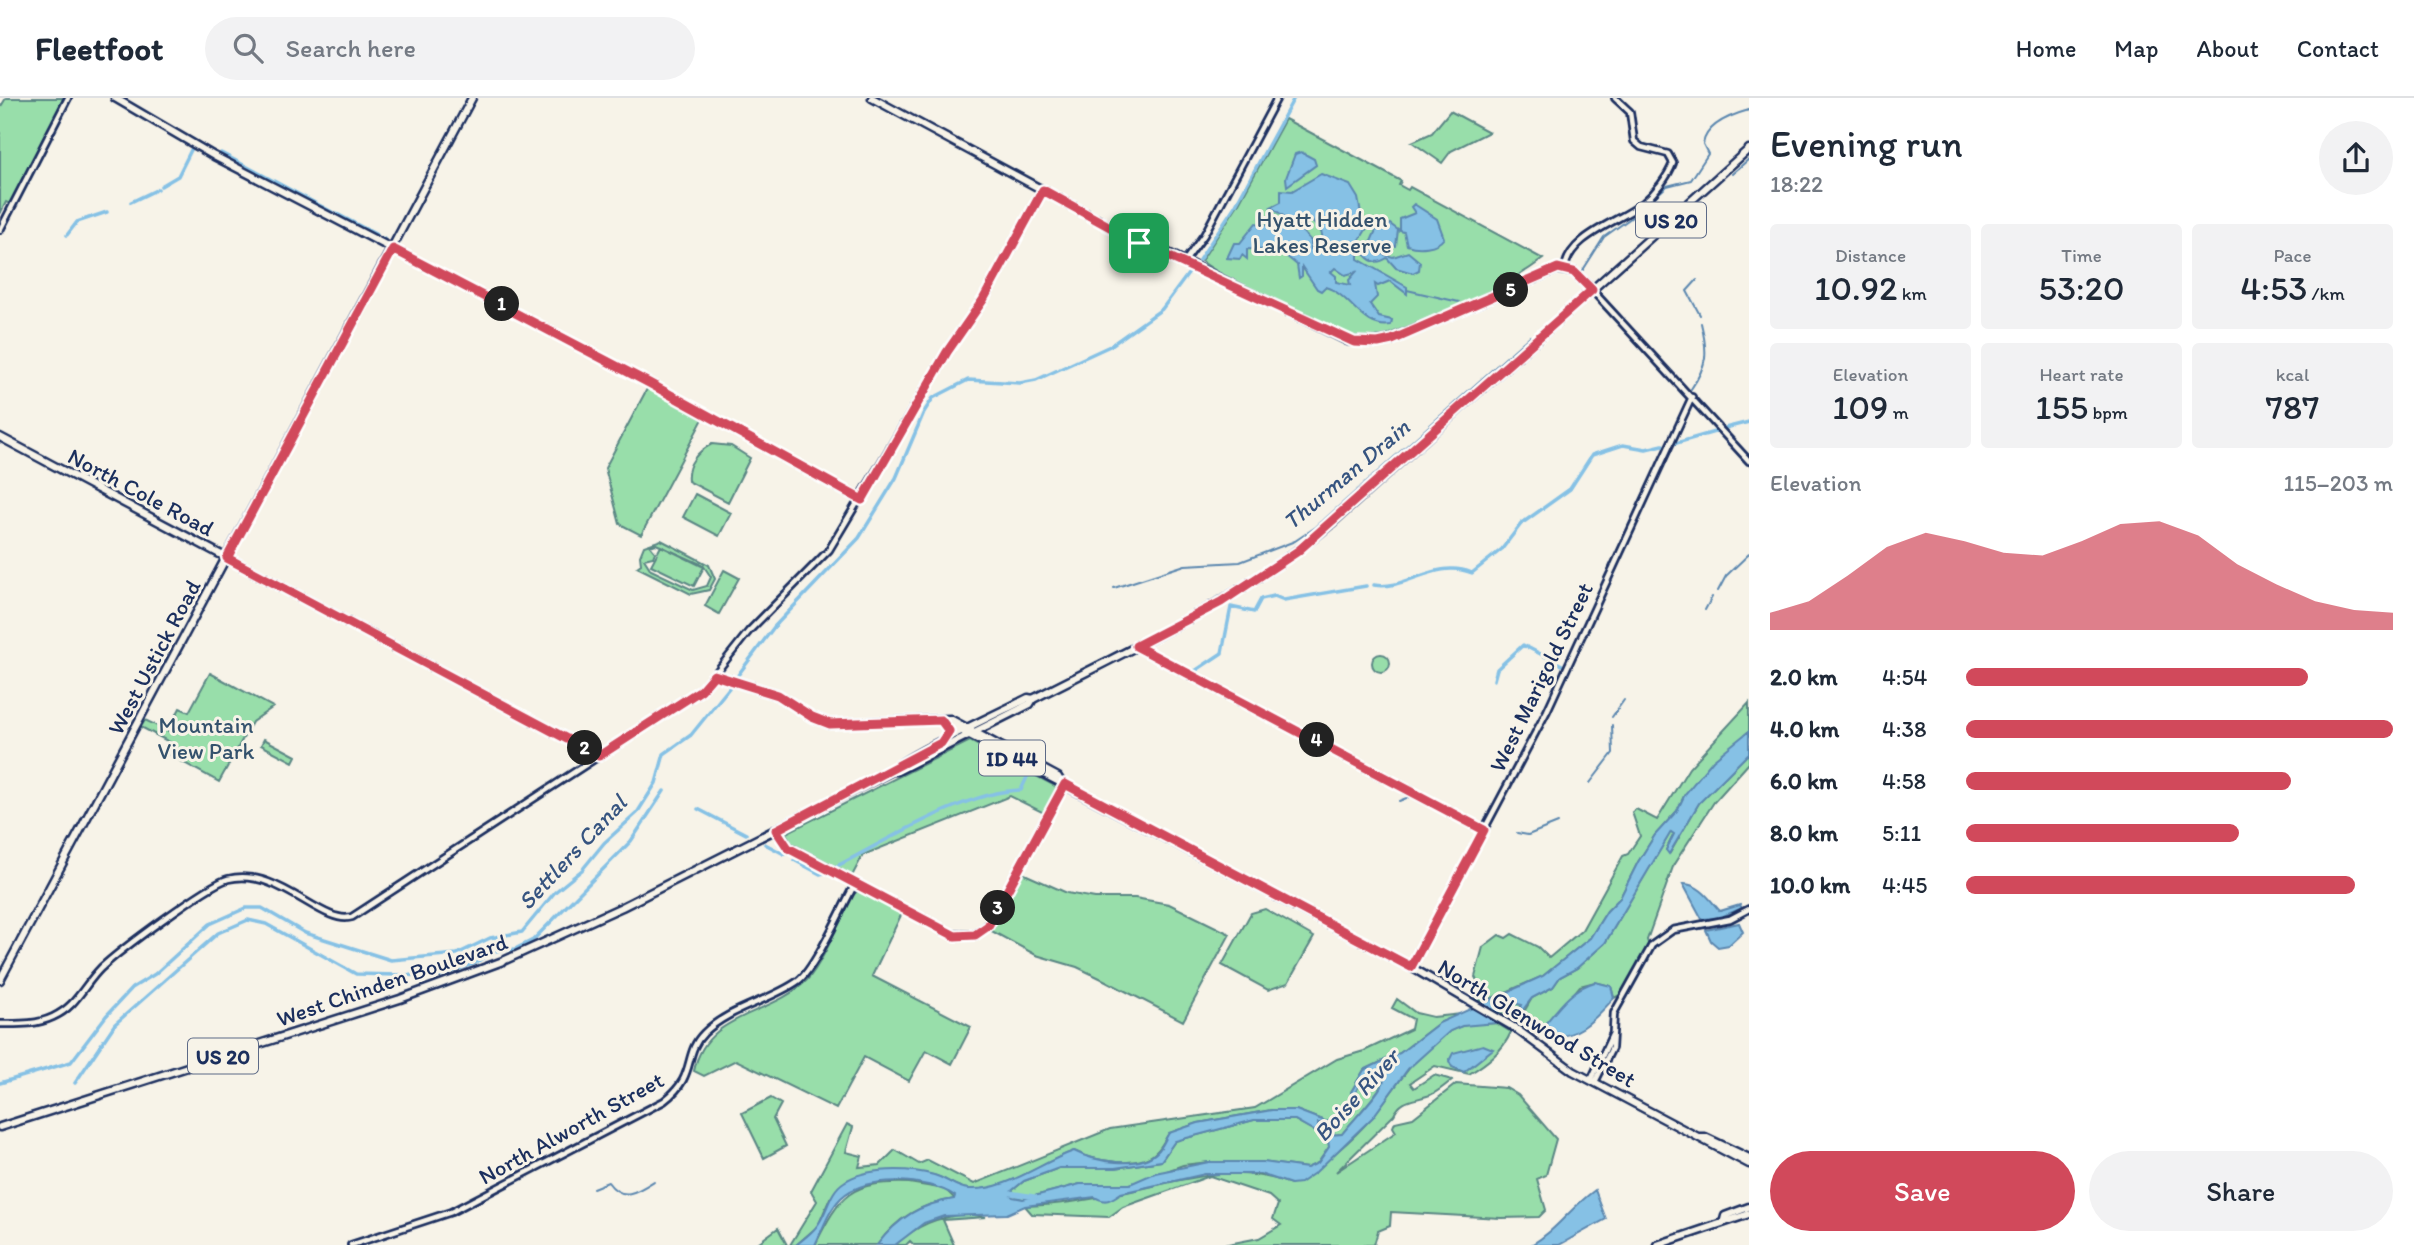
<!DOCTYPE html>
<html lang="en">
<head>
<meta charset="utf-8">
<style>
	body { margin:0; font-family:Itim,sans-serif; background:#f2f2f3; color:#1f2937; height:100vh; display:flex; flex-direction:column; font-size:26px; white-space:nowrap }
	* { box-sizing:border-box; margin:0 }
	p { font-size:23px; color:#747a83 }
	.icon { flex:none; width:38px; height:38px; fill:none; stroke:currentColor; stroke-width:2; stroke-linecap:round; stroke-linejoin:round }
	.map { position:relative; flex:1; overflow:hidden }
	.side { display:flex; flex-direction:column; background:#fff; width:665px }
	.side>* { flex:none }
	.pin { position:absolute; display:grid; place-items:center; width:60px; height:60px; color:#fff; margin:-30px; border-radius:14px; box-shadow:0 4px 10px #0006 }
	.km { position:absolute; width:35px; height:35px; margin:-18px; border-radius:50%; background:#222; color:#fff; font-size:19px; line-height:35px; text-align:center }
	.round { display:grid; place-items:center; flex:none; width:74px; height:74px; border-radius:37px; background:#f2f2f3 }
	.head { display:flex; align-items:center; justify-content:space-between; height:119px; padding:0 21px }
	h1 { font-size:38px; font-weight:600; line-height:52px }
	.figures { display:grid; grid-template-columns:repeat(3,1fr); gap:10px; height:119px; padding:7px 21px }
	.figures div { display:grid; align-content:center; border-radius:7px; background:#f2f2f3; text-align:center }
	.figures b { font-size:35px; font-weight:600 }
	.figures small { font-size:19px; font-weight:400 }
	.figures p { font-size:19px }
	.chart { height:196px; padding:14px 21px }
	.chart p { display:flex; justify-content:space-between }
	.chart svg { width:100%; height:126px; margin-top:7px; fill:#d1495b; opacity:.7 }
	.button { display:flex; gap:14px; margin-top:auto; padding:14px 21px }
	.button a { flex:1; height:80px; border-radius:42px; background:#d1495b; color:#fff; font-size:28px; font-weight:600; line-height:80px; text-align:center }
	.button a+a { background:#f2f2f3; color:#1f2937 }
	ul { padding:0 21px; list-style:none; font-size:23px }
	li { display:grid; grid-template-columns:112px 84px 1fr; align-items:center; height:52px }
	li i { height:18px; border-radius:9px; background:#d1495b }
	header { display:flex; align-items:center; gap:42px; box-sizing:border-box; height:98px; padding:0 35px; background:#fff; border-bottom:2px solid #e0e1e3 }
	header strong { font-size:33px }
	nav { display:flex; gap:38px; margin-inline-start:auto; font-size:24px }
	.search { width:490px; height:63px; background:#f2f2f3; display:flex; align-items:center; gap:18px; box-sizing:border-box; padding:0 24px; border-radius:38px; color:#747a83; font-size:26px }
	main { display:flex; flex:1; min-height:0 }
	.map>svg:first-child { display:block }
	.green { fill:#98deaa; stroke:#5a8684; stroke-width:2; fill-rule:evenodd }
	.water { fill:#86c1e5; stroke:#5b87af; stroke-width:2; fill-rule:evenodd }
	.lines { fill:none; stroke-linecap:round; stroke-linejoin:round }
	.stream { stroke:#5b87af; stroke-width:2 }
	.canal { stroke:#86c1e5; stroke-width:3.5 }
	.river { stroke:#86c1e5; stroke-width:5 }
	.minor-casing { stroke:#1b2f5e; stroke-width:10 }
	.major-casing { stroke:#1b2f5e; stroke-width:11 }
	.minor { stroke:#f7f3e8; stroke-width:4.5 }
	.major { stroke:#f7f3e8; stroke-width:6 }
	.route-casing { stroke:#fff; stroke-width:14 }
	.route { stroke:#d1495b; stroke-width:9 }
	.labels { text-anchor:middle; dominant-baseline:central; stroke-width:6; stroke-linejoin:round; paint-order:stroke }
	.shield { fill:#f7f3e8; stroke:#5d6a87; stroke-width:2 }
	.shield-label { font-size:21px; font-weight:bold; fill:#1b2f5e }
	.park-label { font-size:23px; fill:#34526d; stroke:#f7f3e8 }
	.street-label { font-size:23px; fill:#1b2f5e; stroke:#f7f3e8 }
	.water-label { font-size:24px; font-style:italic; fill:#365480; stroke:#f7f3e8 }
</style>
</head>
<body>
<header>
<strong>Fleetfoot</strong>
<div class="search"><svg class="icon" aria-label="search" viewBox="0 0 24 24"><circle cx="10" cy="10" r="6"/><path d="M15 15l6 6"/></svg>Search here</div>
<nav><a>Home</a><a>Map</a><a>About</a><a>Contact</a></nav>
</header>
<main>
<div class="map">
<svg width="1749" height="1147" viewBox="0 0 1749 1147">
	<rect width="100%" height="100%" fill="#f7f3e8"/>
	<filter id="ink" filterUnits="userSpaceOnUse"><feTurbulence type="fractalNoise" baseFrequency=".0143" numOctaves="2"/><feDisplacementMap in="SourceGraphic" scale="14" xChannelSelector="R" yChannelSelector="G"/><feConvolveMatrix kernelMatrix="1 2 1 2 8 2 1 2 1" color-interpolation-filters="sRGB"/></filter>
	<g filter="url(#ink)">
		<path class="green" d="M 6,0 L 63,0 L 53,28 L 10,106 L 6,104 L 0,116 L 0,10 Z
			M 1450,13 L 1489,34 L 1451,53 L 1442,65 L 1412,44 L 1432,35 Z
			M 1285,21 L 1401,83 L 1399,87 L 1408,92 L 1410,89 L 1543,161 C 1495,197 1439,216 1384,238 C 1375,239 1366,240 1357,239 C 1322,233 1231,184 1201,163 L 1239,105 Z
			M 648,289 L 703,321 L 641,437 L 620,426 L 605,370 Z
			M 712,346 L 731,348 L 750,360 L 728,404 L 688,383 C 686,366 698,353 712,346 Z
			M 695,396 L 731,415 L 719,438 L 683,419 Z
			M 661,442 L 709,467 L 715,481 L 709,492 L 691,496 L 637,469 L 641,466 L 640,458 L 644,448 ZM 656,446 L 703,467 L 711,479 L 707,488 L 693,492 L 651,472 L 644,461 L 653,459 L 655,454 L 650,448 Z
			M 661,448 L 704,469 L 694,488 L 651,467 Z
			M 724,472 L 739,480 L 719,516 L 705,508 Z
			M1372 565a9 9 0 1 1 18 0a9 9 0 1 1-18 0Z
			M 210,575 L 273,609 L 252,624 L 219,684 L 168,656 L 173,646 L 141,629 L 145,622 L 168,633 L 180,610 L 189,614 Z
			M 1749,605 L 1749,633 L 1685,696 L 1677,713 L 1655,737 L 1638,764 L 1620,800 L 1607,813 L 1590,840 L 1543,878 L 1483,904 L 1476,900 L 1481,889 L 1475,879 L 1483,849 L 1499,837 L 1506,840 L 1512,836 L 1538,849 L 1549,860 L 1582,832 L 1623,758 L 1628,756 L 1640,738 L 1632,714 L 1636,711 L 1657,722 L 1689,670 Z
			M 264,641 L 296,658 L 293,664 L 261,647 Z
			M 970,643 L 1059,690 L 1046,716 L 1010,698 L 863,757 L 852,778 L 791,745 L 786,735 Z
			M 1749,655 L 1749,665 L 1714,704 L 1674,766 L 1647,842 L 1649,848 L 1622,896 L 1614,900 L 1611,888 L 1595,884 L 1580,888 L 1539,937 L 1499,913 L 1508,903 L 1522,907 L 1514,919 L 1525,912 L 1532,900 L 1553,889 L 1560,879 L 1577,870 L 1605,845 L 1671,733 L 1674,736 L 1666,752 L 1670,755 L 1699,705 Z
			M 1020,774 L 1067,795 L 1095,800 L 1135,800 L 1169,806 L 1230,836 L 1183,923 L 1104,882 L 1077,869 L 1036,857 L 988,831 Z
			M 860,791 L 903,813 L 872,878 L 971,929 L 952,966 L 926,952 L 909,983 L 864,959 L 836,1011 L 736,962 L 704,978 L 694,973 C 706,913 771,919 807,882 C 823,865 841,819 853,797 Z
			M 1265,811 L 1314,839 L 1288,885 L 1268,892 L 1222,867 L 1251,815 Z
			M 1397,901 L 1416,915 L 1433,919 L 1462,916 L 1439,925 L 1400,955 L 1364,972 L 1351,994 L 1352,1005 L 1347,1016 L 1338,1021 L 1327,1024 L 1296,1012 L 1271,1012 L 1198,1025 L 1169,1035 C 1165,1041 1162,1048 1157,1053 C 1141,1072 1093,1063 1074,1053 C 1040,1065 1005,1095 968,1091 C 956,1090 944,1079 933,1077 C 888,1067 869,1082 830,1100 L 818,1128 L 796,1147 L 790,1147 L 817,1103 L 811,1093 L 847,1026 L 853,1029 L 846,1054 L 862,1058 L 859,1069 L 880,1067 L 895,1052 L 919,1066 L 928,1062 L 974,1086 L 1110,1031 L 1255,1010 L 1337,961 L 1364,953 L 1411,931 L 1413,921 L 1392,910 Z
			M 1496,925 L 1511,934 C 1503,953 1487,965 1469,976 L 1435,968 L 1410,985 L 1414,990 L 1434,977 L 1452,982 C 1445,987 1436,996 1427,998 C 1413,1003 1401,1001 1394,1017 L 1336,1074 L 1396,1034 L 1393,1029 L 1395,1024 L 1413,1020 L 1456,986 L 1506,990 L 1518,997 L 1556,1041 L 1546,1077 L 1537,1081 L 1546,1112 L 1539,1119 L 1501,1120 L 1391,1114 L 1390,1128 L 1378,1133 L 1374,1147 L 1223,1147 L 1259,1140 L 1281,1127 L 1273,1121 L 1278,1106 L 1269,1098 L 1210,1078 L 1123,1109 L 1109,1119 L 1032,1116 L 1025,1108 C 1059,1107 1094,1101 1127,1094 C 1183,1082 1235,1064 1291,1086 C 1322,1067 1350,1045 1373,1018 C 1398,988 1421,944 1458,929 C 1470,925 1484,926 1496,925 Z
			M 1377,979 L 1384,981 C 1385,990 1350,1025 1342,1036 L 1330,1037 L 1318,1029 L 1318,1025 L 1333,1026 L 1345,1021 L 1358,989 Z
			M 771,1000 L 781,1006 L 773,1021 L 786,1048 L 764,1060 L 742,1015 Z
			M 1254,1022 L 1295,1022 L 1328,1040 L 1329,1049 L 1318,1065 L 1307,1070 L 1262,1064 L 1209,1064 L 1183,1067 L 1131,1086 L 1080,1086 L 1023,1101 L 1009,1095 L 1024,1083 L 1059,1070 L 1115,1070 L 1161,1063 L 1175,1043 Z
			M 909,1085 L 945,1091 L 955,1101 C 920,1106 898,1119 877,1147 L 815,1147 C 840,1097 850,1083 909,1085 Z
			M 966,1116 L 986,1119 L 943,1122 L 954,1147 L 914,1147 L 910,1143 L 906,1147 L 895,1147 C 917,1127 937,1119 966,1116 Z
			M 778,1130 L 787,1147 L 755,1147 Z"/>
		<path class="water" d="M 1301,54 L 1314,61 L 1316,67 L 1287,88 L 1286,80 L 1295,56 Z
			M 1321,76 L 1350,87 L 1358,100 L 1362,121 L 1370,125 L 1358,145 L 1358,161 L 1407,189 L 1407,196 L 1390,183 L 1378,188 L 1375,186 L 1377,199 L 1370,206 L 1379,219 L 1392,222 L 1391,227 C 1362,232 1351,196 1325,189 L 1321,193 L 1317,191 L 1302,169 L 1302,178 L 1299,180 L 1297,167 L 1280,153 L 1265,156 L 1264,152 L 1247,151 L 1247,161 L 1242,157 L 1240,161 L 1227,160 L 1234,145 L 1240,145 L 1256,125 L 1292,132 L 1289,122 L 1271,109 L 1281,104 L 1281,92 L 1292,93 ZM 1307,118 L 1321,133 L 1325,150 L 1321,153 L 1311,151 L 1311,143 L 1298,129 L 1300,126 L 1306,128 ZM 1335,170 L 1345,177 L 1356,174 L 1349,182 L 1350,187 L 1336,184 L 1336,178 L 1331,174 Z
			M 1414,106 L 1437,121 L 1444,140 C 1437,150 1418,151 1407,147 L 1404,134 L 1400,133 L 1400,121 L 1415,115 L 1411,109 Z
			M 1390,126 L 1398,132 L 1396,148 L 1386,148 L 1383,156 L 1393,159 L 1408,154 L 1420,164 L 1419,172 L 1413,175 L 1396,170 L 1387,160 C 1378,166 1372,165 1365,157 L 1376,132 Z
			M 1749,633 L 1749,655 L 1699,705 L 1669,756 L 1666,752 L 1674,736 L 1671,734 L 1605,845 L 1577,870 L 1560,879 L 1553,889 L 1532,900 L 1515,922 L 1522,907 L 1509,904 L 1499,912 L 1496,925 L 1462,928 L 1450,933 L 1408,971 L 1373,1019 L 1316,1074 L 1300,1085 L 1291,1086 L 1260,1076 L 1205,1076 L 1121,1095 C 1111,1102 1105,1106 1095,1099 L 1025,1108 L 1007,1116 L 944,1118 L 924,1125 L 895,1147 L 877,1147 C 898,1120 920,1106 954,1101 L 955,1098 C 928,1080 866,1076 841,1100 C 828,1113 823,1131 815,1147 L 796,1147 C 803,1141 811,1136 816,1129 C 828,1116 828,1094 844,1084 C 866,1069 909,1070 934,1077 C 946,1080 957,1091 969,1091 C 1007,1093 1039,1065 1074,1053 C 1093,1063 1139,1072 1157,1054 C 1162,1050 1165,1041 1169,1035 L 1198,1025 L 1272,1012 L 1296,1012 L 1327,1024 L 1347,1016 L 1352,1005 L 1351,994 L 1364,972 L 1400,955 L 1439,925 L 1543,878 L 1590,840 L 1607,813 L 1620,800 L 1638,764 L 1655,737 L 1677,713 L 1685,696 L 1713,662 ZM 1377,979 L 1384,981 C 1385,990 1350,1025 1342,1036 L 1330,1037 L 1318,1029 L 1318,1025 C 1356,1025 1345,1015 1358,989 ZM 1254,1022 L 1295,1022 L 1328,1041 L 1329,1049 L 1318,1065 L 1307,1070 L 1263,1064 L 1209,1064 L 1155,1075 L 1130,1086 L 1080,1086 L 1023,1101 L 1013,1099 L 1009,1095 L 1024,1083 L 1059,1070 L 1115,1070 L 1161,1063 L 1175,1043 Z
			M 1683,786 C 1699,785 1711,803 1720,813 L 1740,807 L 1742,810 L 1719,820 L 1702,821 Z
			M 1739,825 L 1743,834 L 1729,847 L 1718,849 L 1711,843 L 1706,832 Z
			M 1595,884 L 1611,888 L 1614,900 C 1594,922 1576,943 1544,938 L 1541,931 C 1557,912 1570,891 1595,884 Z
			M 1483,947 L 1493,951 L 1464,974 L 1452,969 L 1449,963 L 1453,955 Z
			M 1595,1092 L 1606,1121 L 1559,1147 L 1531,1147 C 1556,1133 1570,1110 1595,1092 Z"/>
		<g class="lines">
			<path class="stream" d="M 1732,76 L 1749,61
				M 1583,172 L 1604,139 L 1635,117 L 1667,88 L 1691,82 L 1708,56 L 1703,46 C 1706,26 1731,17 1749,12
				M 1697,182 L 1687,193 L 1700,217
				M 1407,192 L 1459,204
				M 1691,291 C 1708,266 1708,254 1701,225
				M 1114,490 L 1185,467 L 1240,464 L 1295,443 L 1316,429 L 1530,238
				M 1718,493 L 1726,478 L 1749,456
				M 1705,512 L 1712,499
				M 1612,619 L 1624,602
				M 1590,685 L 1613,655 L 1612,627
				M 1399,703 L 1409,699
				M 1517,735 L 1528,737 L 1558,725
				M 593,1090 L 608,1084 C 622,1104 637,1094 654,1083"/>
			<path class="canal" d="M 221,55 L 332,114
				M 161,88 L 178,78 L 192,50
				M 131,104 L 158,91
				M 337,116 L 377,137
				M 67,137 L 77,124 L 107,114
				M 382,140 L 384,141
				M 1199,162 L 1235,108 L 1294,0
				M 1725,330 L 1749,324
				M 1673,346 L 1718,333
				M 1374,487 C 1406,493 1435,460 1472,475 L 1502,451 L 1521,426 L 1570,391 L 1592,357 L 1623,347 L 1646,351 L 1663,347
				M 1195,573 L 1222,555 L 1231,509 L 1254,514 L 1261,501 L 1274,498 L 1284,502 L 1366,488
				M 738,577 L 774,529 L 859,440 L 896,380 L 924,314 L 933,300 L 968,282 L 1020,285 L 1036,282 L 1110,248 L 1162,211 L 1191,172
				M 1494,582 L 1497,571 L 1523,547 L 1562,567
				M 698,711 L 746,736
				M 765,746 L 784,756
				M 794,762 L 820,776 L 824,775
				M 835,769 C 885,744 965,693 1021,692 L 1028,677
				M 0,985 L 71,964 L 106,918 L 132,890 L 155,876 L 210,826 L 246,810 L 262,810 L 305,835 L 391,862 L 457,856 L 490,840 L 522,834 L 555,794 L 582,772 L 604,745 L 637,715 L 656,685 L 664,656 L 691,637 L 729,590
				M 75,985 L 115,926 L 218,835 L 248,822 L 266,826 L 356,876 L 439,878 L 475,865 L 493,853 L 515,851 L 533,842 L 631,743 L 664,693"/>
			<path class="river" d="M 1004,1094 L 1035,1099"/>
			<defs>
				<path id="minor" d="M 0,132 L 68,0
					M 393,151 L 649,285 L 861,402
					M 1185,163 L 1204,137 L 1277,0
					M 1565,171 C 1568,138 1621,123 1643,105 C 1655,95 1668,79 1673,65 L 1668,56 L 1641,49 L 1634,43 L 1630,14 L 1615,0
					M 1592,192 L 1749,363
					M 1137,549 L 1484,732
					M 714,577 L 749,533 L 829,452 L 952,246 L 983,202 L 1043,92
					M 776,731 L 788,750 L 951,836 L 975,837 L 990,825 L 1064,686
					M 1411,869 L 1547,613 L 1692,299
					M 0,926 C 18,926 36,927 53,919 C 77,908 83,888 101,870 C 119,853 207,787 228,781 C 278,768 322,828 352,819 L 599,658
					M 1591,982 L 1612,937
					M 1595,984 L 1612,950 L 1614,915 L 1652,847 L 1673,832 L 1730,821 L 1749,811
					M 351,1147 L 451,1114 L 664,1003 C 698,977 682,957 704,935 C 729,910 770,903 798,883 C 815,871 843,807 855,786"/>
				<path id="major" d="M 115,0 L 214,58 L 393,151
					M 872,0 L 1139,144 L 1168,155 L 1348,243 L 1373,245 L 1392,242 L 1557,171 L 1574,174 L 1592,192
					M 0,339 L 599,658 L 701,592 L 714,577 L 778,597 L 812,619 L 830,626 L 950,621 L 1058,679 L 1061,684
					M 943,623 L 1411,869 L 1515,930 L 1573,973 L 1749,1066
					M 892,673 C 897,662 1009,610 1028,600 L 1033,601
					M 0,882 L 472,0
					M 0,1029 L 400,901 L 503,863 L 622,809 L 892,673 L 897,673 L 1030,606 L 1033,601 C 1136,548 1242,501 1331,426 L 1749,51
					M 1699,1039 L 1705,1039 L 1749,1060
					M 1724,1122 L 1725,1118 L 1749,1109
					M 1657,1147 L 1749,1116"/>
			</defs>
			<use href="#minor" class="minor-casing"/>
			<use href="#major" class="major-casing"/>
			<use href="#minor" class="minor"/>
			<use href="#major" class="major"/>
		</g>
	</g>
	<g class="lines" filter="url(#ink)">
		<defs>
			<path id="route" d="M 1043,92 L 1139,145 L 1354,244 L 1378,245 L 1392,242 L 1558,170 L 1574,174 L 1592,192 L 1298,453 L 1221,504 L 1136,548 L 1484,732 L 1411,869 L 1065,686 L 988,828 L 975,837 L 955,838 L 788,750 L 776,732 L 941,645 L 949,633 L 941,622 L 830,626 L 812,619 L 778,597 L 714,577 L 701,592 L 599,658 L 227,460 L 393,151 L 649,285 L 862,402 L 947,254 L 983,202 Z"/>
		</defs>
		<use href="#route" class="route-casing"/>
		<use href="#route" class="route"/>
	</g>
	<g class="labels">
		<g class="shield">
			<rect x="1636" y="104.5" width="70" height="35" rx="5"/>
			<rect x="979" y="642.5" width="66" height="35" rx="5"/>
			<rect x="188" y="940.5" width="70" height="35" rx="5"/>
		</g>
		<g class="shield-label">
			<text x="1671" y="122">US 20</text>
			<text x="1012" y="660">ID 44</text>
			<text x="223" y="958">US 20</text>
		</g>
		<g class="park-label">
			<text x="1322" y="121">Hyatt Hidden<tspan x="1322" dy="26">Lakes Reserve</tspan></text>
			<text x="206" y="627">Mountain<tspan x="206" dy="26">View Park</tspan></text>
		</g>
		<g class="street-label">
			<text transform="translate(141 394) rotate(28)">North Cole Road</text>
			<text transform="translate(154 559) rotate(-62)">West Ustick Road</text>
			<text transform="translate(1541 579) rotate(-64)">West Marigold Street</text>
			<text transform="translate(392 882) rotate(-19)">West Chinden Boulevard</text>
			<text transform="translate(1537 925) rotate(31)">North Glenwood Street</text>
			<text transform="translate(571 1030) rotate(-29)">North Alworth Street</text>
		</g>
		<g class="water-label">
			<text transform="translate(1346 376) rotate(-40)">Thurman Drain</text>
			<text transform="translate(572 754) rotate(-47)">Settlers Canal</text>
			<text transform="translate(1356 997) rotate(-48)">Boise River</text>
		</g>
	</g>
</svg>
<div class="pin" style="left:1139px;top:145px;background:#1e9e55"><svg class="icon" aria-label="arrive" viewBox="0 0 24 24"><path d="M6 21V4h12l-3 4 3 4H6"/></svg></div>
<b class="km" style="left:502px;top:206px">1</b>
<b class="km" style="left:585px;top:650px">2</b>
<b class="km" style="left:998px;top:810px">3</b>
<b class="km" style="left:1317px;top:642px">4</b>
<b class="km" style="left:1511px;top:192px">5</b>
</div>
<section class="side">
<div class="head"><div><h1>Evening run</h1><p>18:22</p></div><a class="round"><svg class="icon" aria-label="share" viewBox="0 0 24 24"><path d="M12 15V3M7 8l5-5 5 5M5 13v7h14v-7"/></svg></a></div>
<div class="figures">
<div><p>Distance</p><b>10.92<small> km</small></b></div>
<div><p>Time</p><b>53:20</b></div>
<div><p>Pace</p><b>4:53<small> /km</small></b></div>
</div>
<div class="figures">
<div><p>Elevation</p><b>109<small> m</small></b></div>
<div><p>Heart rate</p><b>155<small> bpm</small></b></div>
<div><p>kcal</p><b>787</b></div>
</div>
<div class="chart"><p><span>Elevation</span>115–203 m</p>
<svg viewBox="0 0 160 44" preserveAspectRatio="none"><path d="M0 44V38L10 34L20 25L30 15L40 10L50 13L60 17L70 18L80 13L90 7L100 6L110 11L120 21L130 28L140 34L150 37L160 38V44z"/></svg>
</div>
<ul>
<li><b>2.0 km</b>4:54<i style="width:80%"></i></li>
<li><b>4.0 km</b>4:38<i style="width:100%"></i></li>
<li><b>6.0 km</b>4:58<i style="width:76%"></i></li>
<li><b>8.0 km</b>5:11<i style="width:64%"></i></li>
<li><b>10.0 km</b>4:45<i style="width:91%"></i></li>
</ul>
<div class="button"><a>Save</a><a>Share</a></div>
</section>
</main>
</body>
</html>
